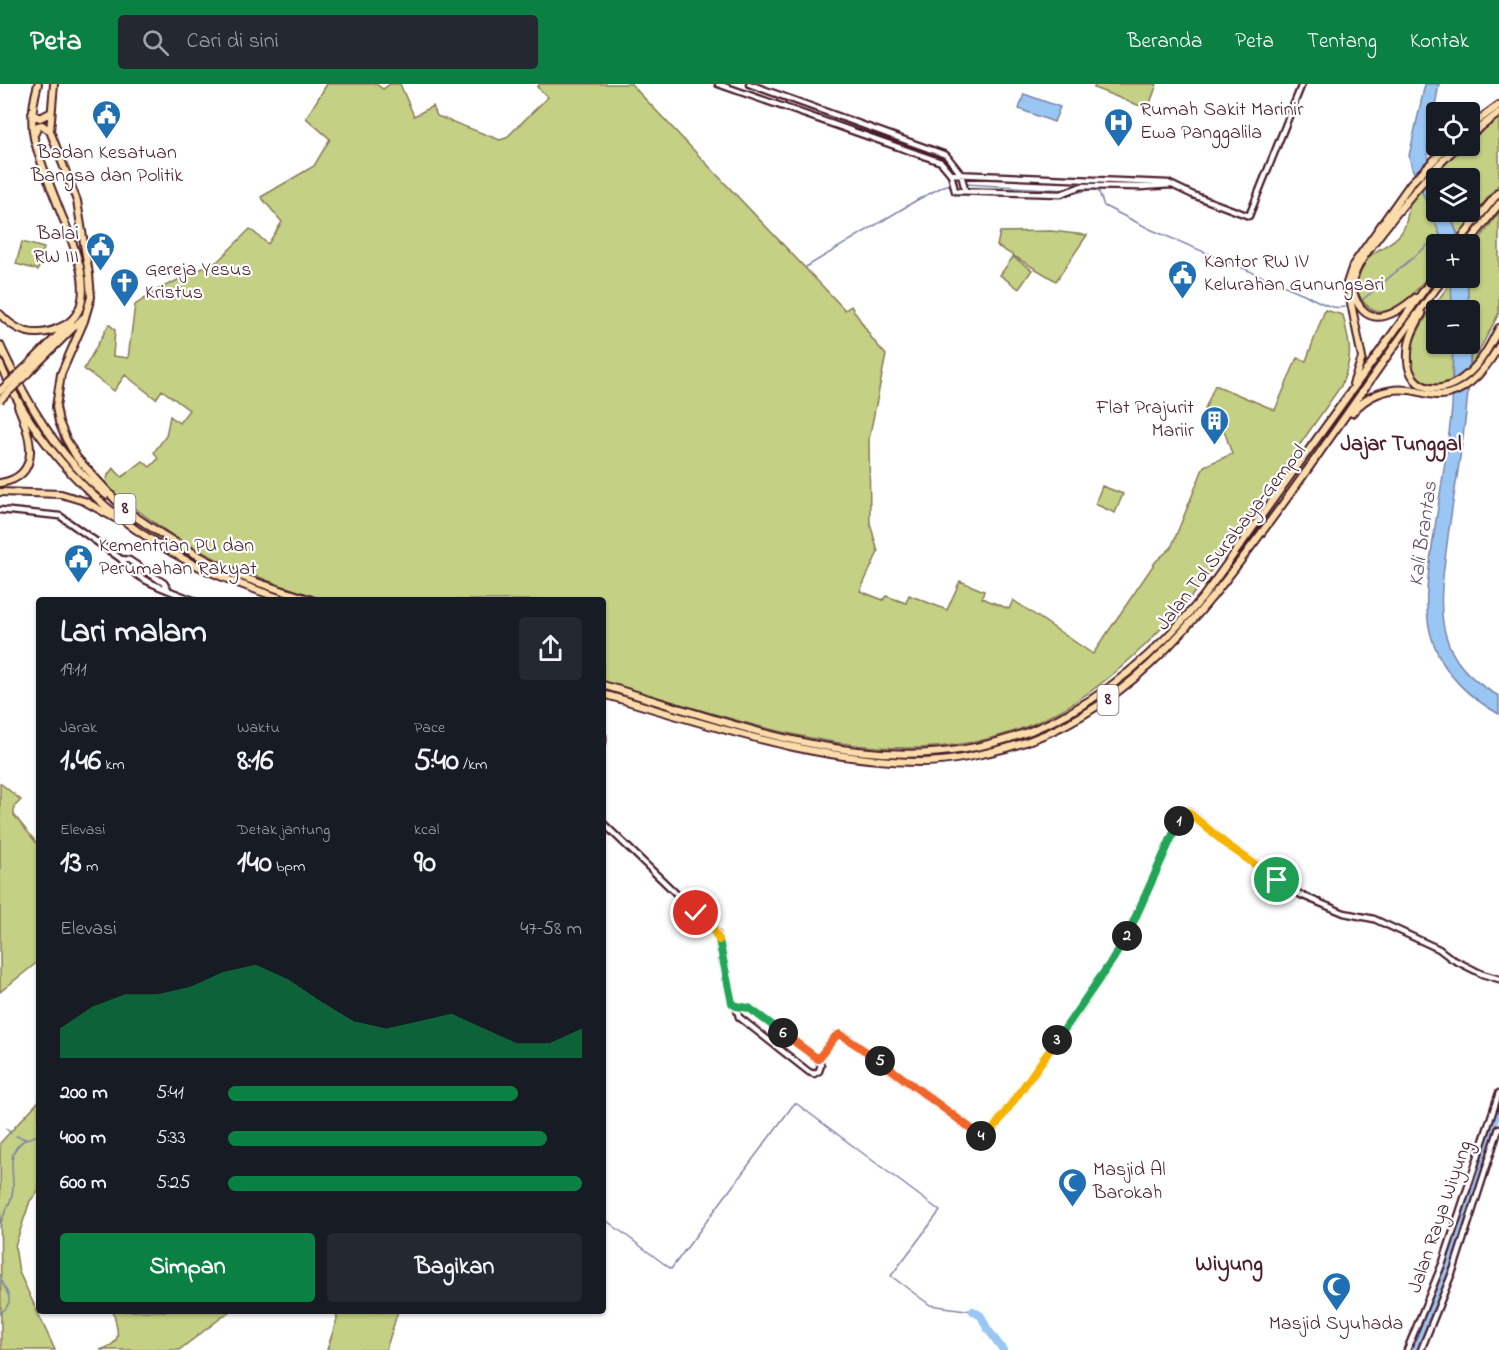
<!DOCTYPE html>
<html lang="id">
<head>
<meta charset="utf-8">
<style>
	body { margin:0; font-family:"Indie Flower",sans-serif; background:#242831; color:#f1f3f6; height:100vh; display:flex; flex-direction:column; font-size:22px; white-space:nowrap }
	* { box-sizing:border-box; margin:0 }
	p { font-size:20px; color:#9ea1a6 }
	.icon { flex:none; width:33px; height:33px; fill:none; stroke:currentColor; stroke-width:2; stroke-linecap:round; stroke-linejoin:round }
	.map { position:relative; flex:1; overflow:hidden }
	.drawer { position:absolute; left:36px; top:513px; width:570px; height:717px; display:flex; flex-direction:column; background:#171b24; border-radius:6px; box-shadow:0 2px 4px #0004 }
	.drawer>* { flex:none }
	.fabs { position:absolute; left:1426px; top:18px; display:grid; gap:12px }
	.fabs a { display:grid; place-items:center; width:54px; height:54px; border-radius:6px; background:#171b24; box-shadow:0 2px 4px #0004; font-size:30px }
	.pin { position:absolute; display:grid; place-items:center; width:51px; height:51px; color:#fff; margin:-26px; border:3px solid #fff; border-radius:50%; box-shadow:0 2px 6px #0007 }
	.km { position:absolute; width:30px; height:30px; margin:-15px; border-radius:50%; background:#222; color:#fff; font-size:16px; line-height:30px; text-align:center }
	.round { display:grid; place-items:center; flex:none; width:63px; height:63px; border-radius:6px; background:#242831 }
	.headline { display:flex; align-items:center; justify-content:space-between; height:102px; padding:0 24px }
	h1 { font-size:33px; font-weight:700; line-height:45px }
	.metrics { display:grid; grid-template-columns:repeat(3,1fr); gap:9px; height:102px; padding:6px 24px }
	.metrics div { display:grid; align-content:center }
	.metrics b { font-size:30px; font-weight:700 }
	.metrics small { font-size:16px; font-weight:400 }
	.metrics p { font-size:16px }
	.chart { height:168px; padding:12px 24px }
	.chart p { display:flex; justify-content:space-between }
	.chart svg { width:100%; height:108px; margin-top:6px; fill:#0b8043; opacity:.7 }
	.button { display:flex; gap:12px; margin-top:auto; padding:12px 24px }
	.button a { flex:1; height:69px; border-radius:6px; background:#0b8043; color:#fff; font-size:24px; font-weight:700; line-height:69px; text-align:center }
	.button a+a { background:#242831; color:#f1f3f6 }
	ul { padding:0 24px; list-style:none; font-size:20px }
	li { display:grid; grid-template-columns:96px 72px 1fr; align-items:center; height:45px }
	li i { height:15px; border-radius:8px; background:#0b8043 }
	header { display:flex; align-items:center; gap:36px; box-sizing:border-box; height:84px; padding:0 30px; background:#0b8043; color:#fff }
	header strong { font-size:28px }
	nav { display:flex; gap:33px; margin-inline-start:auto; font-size:21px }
	.search { width:420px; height:54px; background:#242831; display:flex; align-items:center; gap:15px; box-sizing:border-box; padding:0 21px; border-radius:6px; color:#9ea1a6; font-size:22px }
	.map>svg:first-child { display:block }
	.green { fill:#c4d084; stroke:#877858; stroke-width:1.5 }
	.water { fill:#9ac6f4; stroke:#7a83a4; stroke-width:1.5 }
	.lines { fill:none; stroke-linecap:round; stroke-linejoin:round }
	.stream { stroke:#7a83a4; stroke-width:1.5 }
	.river { stroke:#9ac6f4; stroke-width:8 }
	.secondary-casing { stroke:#4a1f2b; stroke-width:9 }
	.highway-casing { stroke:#4a1f2b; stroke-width:10 }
	.secondary { stroke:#fff; stroke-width:4.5 }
	.highway { stroke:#fbddab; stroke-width:6 }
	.highway-bridge-casing { stroke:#4a1f2b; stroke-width:10; stroke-linecap:butt }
	.highway-bridge { stroke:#fbddab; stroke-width:6 }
	.split-1-casing { stroke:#fff; stroke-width:12 }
	.split-2-casing { stroke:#fff; stroke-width:12 }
	.split-3-casing { stroke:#fff; stroke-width:12 }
	.split-4-casing { stroke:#fff; stroke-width:12 }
	.split-5-casing { stroke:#fff; stroke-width:12 }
	.split-6-casing { stroke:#fff; stroke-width:12 }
	.split-7-casing { stroke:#fff; stroke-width:12 }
	.split-8-casing { stroke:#fff; stroke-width:12 }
	.split-1 { stroke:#f5b400; stroke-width:8 }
	.split-2 { stroke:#22a559; stroke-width:8 }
	.split-3 { stroke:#22a559; stroke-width:8 }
	.split-4 { stroke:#f5b400; stroke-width:8 }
	.split-5 { stroke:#f0652b; stroke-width:8 }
	.split-6 { stroke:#f0652b; stroke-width:8 }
	.split-7 { stroke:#22a559; stroke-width:8 }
	.split-8 { stroke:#f5b400; stroke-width:8 }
	.labels { text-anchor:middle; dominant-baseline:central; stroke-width:4.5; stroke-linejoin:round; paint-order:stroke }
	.shield { fill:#fff; stroke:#80626b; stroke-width:1.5 }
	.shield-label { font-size:18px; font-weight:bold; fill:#4a1f2b }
	.poi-label { font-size:20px; fill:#4a1f2b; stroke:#fff; text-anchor:start }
	.street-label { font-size:20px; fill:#4a1f2b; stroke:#fff }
	.water-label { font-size:21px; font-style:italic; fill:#625167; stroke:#fff }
	.quarter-label { font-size:22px; font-weight:bold; fill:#4a1f2b; stroke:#fff }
</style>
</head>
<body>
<header>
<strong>Peta</strong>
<div class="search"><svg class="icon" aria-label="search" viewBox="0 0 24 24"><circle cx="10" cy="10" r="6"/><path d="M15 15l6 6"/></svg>Cari di sini</div>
<nav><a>Beranda</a><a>Peta</a><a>Tentang</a><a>Kontak</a></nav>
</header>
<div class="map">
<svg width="1499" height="1266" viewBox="0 0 1499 1266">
	<rect width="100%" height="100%" fill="#fff"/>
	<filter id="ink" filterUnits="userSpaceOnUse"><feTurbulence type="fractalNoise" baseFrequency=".0167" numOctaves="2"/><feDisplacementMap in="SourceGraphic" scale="12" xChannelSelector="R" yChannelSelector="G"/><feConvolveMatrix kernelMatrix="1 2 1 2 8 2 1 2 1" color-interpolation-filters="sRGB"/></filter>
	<g filter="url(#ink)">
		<path class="green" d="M 327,0 L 376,0 L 383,5 L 390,0 L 400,0 L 414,32 L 433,22 L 437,32 L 500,56 L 506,54 L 548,13 L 537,3 L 540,0 L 631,0 L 845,226 L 851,222 L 873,256 L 886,271 L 869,355 L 870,439 L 878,468 L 860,507 L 883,516 L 886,512 L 906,519 L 909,511 L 947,526 L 960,497 L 984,507 L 982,514 L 1009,525 L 1013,516 L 1093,570 L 1156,477 L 1171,464 L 1204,382 L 1232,370 L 1223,343 L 1201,334 L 1215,301 L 1275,326 L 1295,279 L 1298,274 L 1306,277 L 1325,226 L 1343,231 C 1350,262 1354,271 1341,302 L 1216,480 L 1174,535 C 1161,541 1153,555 1141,565 C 1116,589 1089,611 1058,628 C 914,707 748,638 603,597 L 603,516 L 326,516 L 279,501 L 222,478 L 176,454 L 105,403 L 108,391 L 113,384 L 122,393 L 143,377 L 150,383 L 158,375 L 154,368 L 166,352 L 170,332 L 179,339 L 189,326 L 162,306 L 156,315 L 125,291 L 114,307 L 84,285 L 109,240 L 115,246 L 113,272 L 128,274 L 135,221 L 159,205 L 218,177 L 250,145 L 268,160 L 282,138 L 261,113 L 314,82 L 330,55 L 306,34 Z
			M 1095,0 L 1157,0 L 1148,25 L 1094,4 Z
			M 1499,33 L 1499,100 L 1458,151 L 1449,128 L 1470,128 L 1470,94 L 1437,94 L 1437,100 L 1433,94 L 1462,62 L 1470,62 L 1470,55 Z
			M 1421,104 L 1444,160 L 1437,160 C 1437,166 1438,173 1437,179 C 1436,185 1428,192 1424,197 C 1410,215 1381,244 1362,216 C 1356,208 1356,199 1359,190 C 1367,164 1388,166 1401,149 C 1407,141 1407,133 1409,123 C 1410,117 1417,110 1421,104 Z
			M 1499,128 L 1499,229 L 1471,282 L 1467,194 L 1470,194 L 1470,169 Z
			M 1051,147 L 1087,151 L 1056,197 L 997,162 L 1000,148 Z
			M 22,158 L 44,164 L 38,186 L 16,180 Z
			M 1013,173 L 1032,186 L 1019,205 L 1000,191 Z
			M 1452,197 L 1452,226 L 1437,226 L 1437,260 L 1453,260 L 1452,296 C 1442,301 1431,303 1421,295 C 1390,271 1437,218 1452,197 Z
			M 1102,402 L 1123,410 L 1115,429 L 1095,420 Z
			M 0,699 L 21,716 L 14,723 L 14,731 L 39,762 L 39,877 L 0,908 Z
			M 39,1017 L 39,1107 L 30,1117 L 15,1162 L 19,1188 L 55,1266 L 1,1266 L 0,1059 Z
			M 113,1227 L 230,1227 L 179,1266 L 100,1266 C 124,1259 118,1248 113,1227 Z
			M 336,1227 L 398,1227 L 386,1266 L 327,1266 L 337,1235 Z"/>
		<path class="water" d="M 1425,0 L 1439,0 L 1428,61 L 1428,74 L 1433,93 L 1437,100 L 1437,128 L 1449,128 L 1461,160 L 1444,160 L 1412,84 L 1409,72 Z
			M 1024,10 L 1060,23 L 1054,38 L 1019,25 Z
			M 1451,194 L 1467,194 L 1469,226 L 1452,226 Z
			M 1470,256 C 1471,322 1457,387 1448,452 C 1444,487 1435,527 1449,561 C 1457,583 1478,601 1499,612 L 1499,630 C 1469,613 1445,592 1433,558 C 1421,523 1429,485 1434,450 C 1440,408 1448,365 1452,323 C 1453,302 1452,281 1453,260 L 1470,260 Z"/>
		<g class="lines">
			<path class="stream" d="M 965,100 L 1065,106
				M 1069,109 L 1070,110 L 1094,105 L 1099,108 L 1104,122 L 1152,146 L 1304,210 C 1316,216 1334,228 1348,222
				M 806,183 L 917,116 L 946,101 L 952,101
				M 1361,217 L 1440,151
				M 5,1044 L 11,1049
				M 16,1052 L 26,1055 L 39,1051
				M 603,1134 L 671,1185 L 794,1020 L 797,1020 L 940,1127 L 891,1192 L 930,1221 L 973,1227
				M 0,1143 C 2,1131 9,1123 12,1112 C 17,1089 2,1070 26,1055
				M 0,1193 C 5,1209 18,1215 0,1230"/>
			<path class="river" d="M 973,1227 L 981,1232 L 987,1244 L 1003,1266
				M 1413,1266 C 1448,1187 1472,1105 1499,1023"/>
			<defs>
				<path id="secondary" d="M 718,0 L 941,78 L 951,90 L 955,107 L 1061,110 L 1082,102 L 1140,103 L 1171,101
					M 749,0 L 946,71 L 961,90 L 965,106
					M 951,90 L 1168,99 L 1193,111 L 1249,132 L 1302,0
					M 0,426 L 60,432 L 121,475 C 132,496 172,507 193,516
					M 121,475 L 129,476 L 164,499 L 168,505
					M 603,652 L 603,658
					M 603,739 L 717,849 L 732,919 L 736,922 L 739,933 L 809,988 L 814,990 L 819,987 L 821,981 L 818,975 L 749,924 L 736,922
					M 818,975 L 836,951 L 843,951 L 983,1053 L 987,1053 L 1074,933 L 1123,860 L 1179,737 L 1188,727 L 1226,760 L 1301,811 L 1344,829 L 1374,835 L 1439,865 L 1452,875 L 1482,890 L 1499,895
					M 1407,1266 L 1443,1178 L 1499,1009
					M 1421,1266 L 1454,1184 L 1499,1044"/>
				<path id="highway" d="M 54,0 L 50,47 L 77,117 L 89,190 L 91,213 L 84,237 L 61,290 L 56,323 L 59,338 L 66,355 L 77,374 L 121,422
					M 32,30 L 40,34 L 50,29
					M 1470,42 L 1499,21
					M 35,49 L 38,42 L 42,41 L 50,47
					M 1470,51 L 1499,29
					M 1457,160 L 1499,108
					M 1468,160 L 1499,120
					M 1415,214 C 1398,228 1372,246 1357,218 C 1352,208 1352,197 1356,187 C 1362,173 1373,160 1382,148 C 1407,116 1428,89 1458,62
					M 0,230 C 10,241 23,250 39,249 C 49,249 57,245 65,241 C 102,219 72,157 60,127 C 51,103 40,79 34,54 C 30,36 33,18 38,0
					M 1422,230 C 1415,242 1408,255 1408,269 C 1405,306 1439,314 1464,293 C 1480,281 1490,262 1499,244
					M 0,261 C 26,317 57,372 106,411
					M 0,280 C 34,361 99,428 175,470 C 209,490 248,503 285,516
					M 25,284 L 71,238
					M 27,290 L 83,234
					M 1353,300 L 1362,274 L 1347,199 L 1353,181 L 1411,99 L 1448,62
					M 1352,329 C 1366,312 1387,303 1409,306 C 1420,307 1431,312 1441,311 C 1467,309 1487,283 1499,262
					M 0,399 C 44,392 30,350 18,322
					M 0,408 L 61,410 L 84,417 L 115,434
					M 119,421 C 157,449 197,473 240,492 C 263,501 288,508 311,516
					M 603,601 C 684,625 775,658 858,667 C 1005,684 1111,624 1203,513 L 1437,188
					M 603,610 C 708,640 812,678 922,678 C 943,678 965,674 986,669 C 1125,640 1202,529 1282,421 C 1337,346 1388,268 1444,194"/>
			</defs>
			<use href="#secondary" class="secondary-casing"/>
			<use href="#highway" class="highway-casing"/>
			<use href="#secondary" class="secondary"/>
			<use href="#highway" class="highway"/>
			<defs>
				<path id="highway-bridge" d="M 0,307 L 25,284
					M 0,316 L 27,290"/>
			</defs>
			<use href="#highway-bridge" class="highway-bridge-casing"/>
			<use href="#highway-bridge" class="highway-bridge"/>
		</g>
	</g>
	<g class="lines" filter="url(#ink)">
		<defs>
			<path id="split-1" d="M 1179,737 L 1188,728 L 1226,760 L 1277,796"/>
			<path id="split-2" d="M 1127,852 L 1179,737"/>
			<path id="split-3" d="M 1057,956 L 1113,875 L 1127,852"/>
			<path id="split-4" d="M 981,1052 L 986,1054 L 989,1051 L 1057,956"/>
			<path id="split-5" d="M 880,977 L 981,1052"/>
			<path id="split-6" d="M 783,949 L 818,975 L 835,953 L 840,950 L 880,977"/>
			<path id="split-7" d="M 719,856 L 732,919 L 736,922 L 749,924 L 783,949"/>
			<path id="split-8" d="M 696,829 L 713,845 L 719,856"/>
		</defs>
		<use href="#split-1" class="split-1-casing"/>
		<use href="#split-2" class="split-2-casing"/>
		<use href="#split-3" class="split-3-casing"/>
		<use href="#split-4" class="split-4-casing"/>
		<use href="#split-5" class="split-5-casing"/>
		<use href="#split-6" class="split-6-casing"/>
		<use href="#split-7" class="split-7-casing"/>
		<use href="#split-8" class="split-8-casing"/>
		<use href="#split-1" class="split-1"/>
		<use href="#split-2" class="split-2"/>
		<use href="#split-3" class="split-3"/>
		<use href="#split-4" class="split-4"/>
		<use href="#split-5" class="split-5"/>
		<use href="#split-6" class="split-6"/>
		<use href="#split-7" class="split-7"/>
		<use href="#split-8" class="split-8"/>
	</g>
	<defs>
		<symbol id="civic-pin" viewBox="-11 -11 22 30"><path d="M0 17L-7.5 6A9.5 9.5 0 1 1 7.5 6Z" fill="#1f6fb2" stroke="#fff"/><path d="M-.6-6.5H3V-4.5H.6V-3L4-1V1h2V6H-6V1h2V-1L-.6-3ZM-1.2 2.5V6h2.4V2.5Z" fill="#fff"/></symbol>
		<symbol id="hospital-pin" viewBox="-11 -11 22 30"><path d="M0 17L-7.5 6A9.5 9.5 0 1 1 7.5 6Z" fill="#1f6fb2" stroke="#fff"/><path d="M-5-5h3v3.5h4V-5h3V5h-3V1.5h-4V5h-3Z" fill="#fff"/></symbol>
		<symbol id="church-pin" viewBox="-11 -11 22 30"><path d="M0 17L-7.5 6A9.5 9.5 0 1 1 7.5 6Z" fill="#1f6fb2" stroke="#fff"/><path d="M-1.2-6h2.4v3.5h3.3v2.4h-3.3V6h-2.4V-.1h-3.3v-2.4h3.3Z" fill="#fff"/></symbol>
		<symbol id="building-pin" viewBox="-11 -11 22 30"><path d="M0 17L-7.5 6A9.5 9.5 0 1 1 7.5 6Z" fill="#1f6fb2" stroke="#fff"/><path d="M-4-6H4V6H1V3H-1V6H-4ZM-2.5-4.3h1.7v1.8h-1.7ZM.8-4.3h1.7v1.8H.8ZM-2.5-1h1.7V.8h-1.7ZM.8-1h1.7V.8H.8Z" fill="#fff"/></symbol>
		<symbol id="mosque-pin" viewBox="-11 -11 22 30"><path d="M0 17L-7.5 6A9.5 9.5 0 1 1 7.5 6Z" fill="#1f6fb2" stroke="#fff"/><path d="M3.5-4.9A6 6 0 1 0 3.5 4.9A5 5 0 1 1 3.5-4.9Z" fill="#fff"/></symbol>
	</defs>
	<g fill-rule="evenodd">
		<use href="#civic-pin" x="90" y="14" width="33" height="45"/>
		<use href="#hospital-pin" x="1102" y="22" width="33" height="45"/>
		<use href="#civic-pin" x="84" y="146" width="33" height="45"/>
		<use href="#civic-pin" x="1166" y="174" width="33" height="45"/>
		<use href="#church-pin" x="108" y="182" width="33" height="45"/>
		<use href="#building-pin" x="1198" y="320" width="33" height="45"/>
		<use href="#civic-pin" x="62" y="458" width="33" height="45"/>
		<use href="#mosque-pin" x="1056" y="1082" width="33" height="45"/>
		<use href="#mosque-pin" x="1320" y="1186" width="33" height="45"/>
	</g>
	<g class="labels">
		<g class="shield">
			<rect x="114.5" y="410" width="21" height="30" rx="4.5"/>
			<rect x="1097.5" y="601" width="21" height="30" rx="4.5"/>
		</g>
		<g class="shield-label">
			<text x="125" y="425">8</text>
			<text x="1108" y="616">8</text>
		</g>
		<g class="poi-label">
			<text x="1140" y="26">Rumah Sakit Marinir<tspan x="1140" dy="23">Ewa Panggalila</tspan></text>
			<text x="107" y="69" text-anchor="middle">Badan Kesatuan<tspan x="107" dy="23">Bangsa dan Politik</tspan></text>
			<text x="79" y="150" text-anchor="end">Balai<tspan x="79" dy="23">RW III</tspan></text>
			<text x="1204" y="178">Kantor RW IV<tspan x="1204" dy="23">Kelurahan Gunungsari</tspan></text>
			<text x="145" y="186">Gereja Yesus<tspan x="145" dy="23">Kristus</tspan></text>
			<text x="1194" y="324" text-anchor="end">Flat Prajurit<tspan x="1194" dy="23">Mariir</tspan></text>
			<text x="99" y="462">Kementrian PU dan<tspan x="99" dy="23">Perumahan Rakyat</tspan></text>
			<text x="1093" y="1086">Masjid Al<tspan x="1093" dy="23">Barokah</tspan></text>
			<text x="1336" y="1240" text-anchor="middle">Masjid Syuhada</text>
		</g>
		<g class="street-label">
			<text transform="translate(1232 454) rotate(-52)">Jalan Tol Surabaya–Gempol</text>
			<text transform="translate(1441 1133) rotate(-71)">Jalan Raya Wiyung</text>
		</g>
		<g class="water-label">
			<text transform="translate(1424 450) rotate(-82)">Kali Brantas</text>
		</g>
		<g class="quarter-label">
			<text x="1401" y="361">Jajar Tunggal</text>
			<text x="1229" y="1181">Wiyung</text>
		</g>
	</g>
</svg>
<div class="fabs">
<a><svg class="icon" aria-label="locate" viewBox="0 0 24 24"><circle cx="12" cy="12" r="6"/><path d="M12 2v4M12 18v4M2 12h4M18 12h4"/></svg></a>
<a><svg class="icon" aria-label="layers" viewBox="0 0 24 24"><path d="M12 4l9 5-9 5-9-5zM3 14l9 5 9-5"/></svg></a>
<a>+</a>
<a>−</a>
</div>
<div class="pin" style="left:1277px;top:796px;background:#1e9e55"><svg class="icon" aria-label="arrive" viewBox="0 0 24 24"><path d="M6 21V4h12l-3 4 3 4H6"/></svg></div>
<div class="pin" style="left:696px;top:829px;background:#d93025"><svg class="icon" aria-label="check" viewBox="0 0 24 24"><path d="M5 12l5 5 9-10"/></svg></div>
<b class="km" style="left:1179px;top:737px">1</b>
<b class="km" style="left:1127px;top:852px">2</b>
<b class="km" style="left:1057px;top:956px">3</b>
<b class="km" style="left:981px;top:1052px">4</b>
<b class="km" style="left:880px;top:977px">5</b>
<b class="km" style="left:783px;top:949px">6</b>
<section class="drawer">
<div class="headline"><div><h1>Lari malam</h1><p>19:11</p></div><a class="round"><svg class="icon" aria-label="share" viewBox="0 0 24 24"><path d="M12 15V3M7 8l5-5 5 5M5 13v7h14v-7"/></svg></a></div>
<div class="metrics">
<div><p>Jarak</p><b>1.46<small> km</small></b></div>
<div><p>Waktu</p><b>8:16</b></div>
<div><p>Pace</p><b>5:40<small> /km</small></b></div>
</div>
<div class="metrics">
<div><p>Elevasi</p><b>13<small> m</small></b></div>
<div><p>Detak jantung</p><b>140<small> bpm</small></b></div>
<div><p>kcal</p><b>90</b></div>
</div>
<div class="chart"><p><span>Elevasi</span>47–58 m</p>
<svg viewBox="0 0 160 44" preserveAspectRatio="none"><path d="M0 44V32L10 23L20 18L30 18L40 15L50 9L60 6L70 12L80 21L90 29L100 32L110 29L120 26L130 32L140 38L150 38L160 32V44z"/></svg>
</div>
<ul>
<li><b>200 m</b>5:41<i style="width:82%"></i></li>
<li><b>400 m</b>5:33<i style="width:90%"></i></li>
<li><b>600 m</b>5:25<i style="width:100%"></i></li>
</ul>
<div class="button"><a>Simpan</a><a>Bagikan</a></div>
</section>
</div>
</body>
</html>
